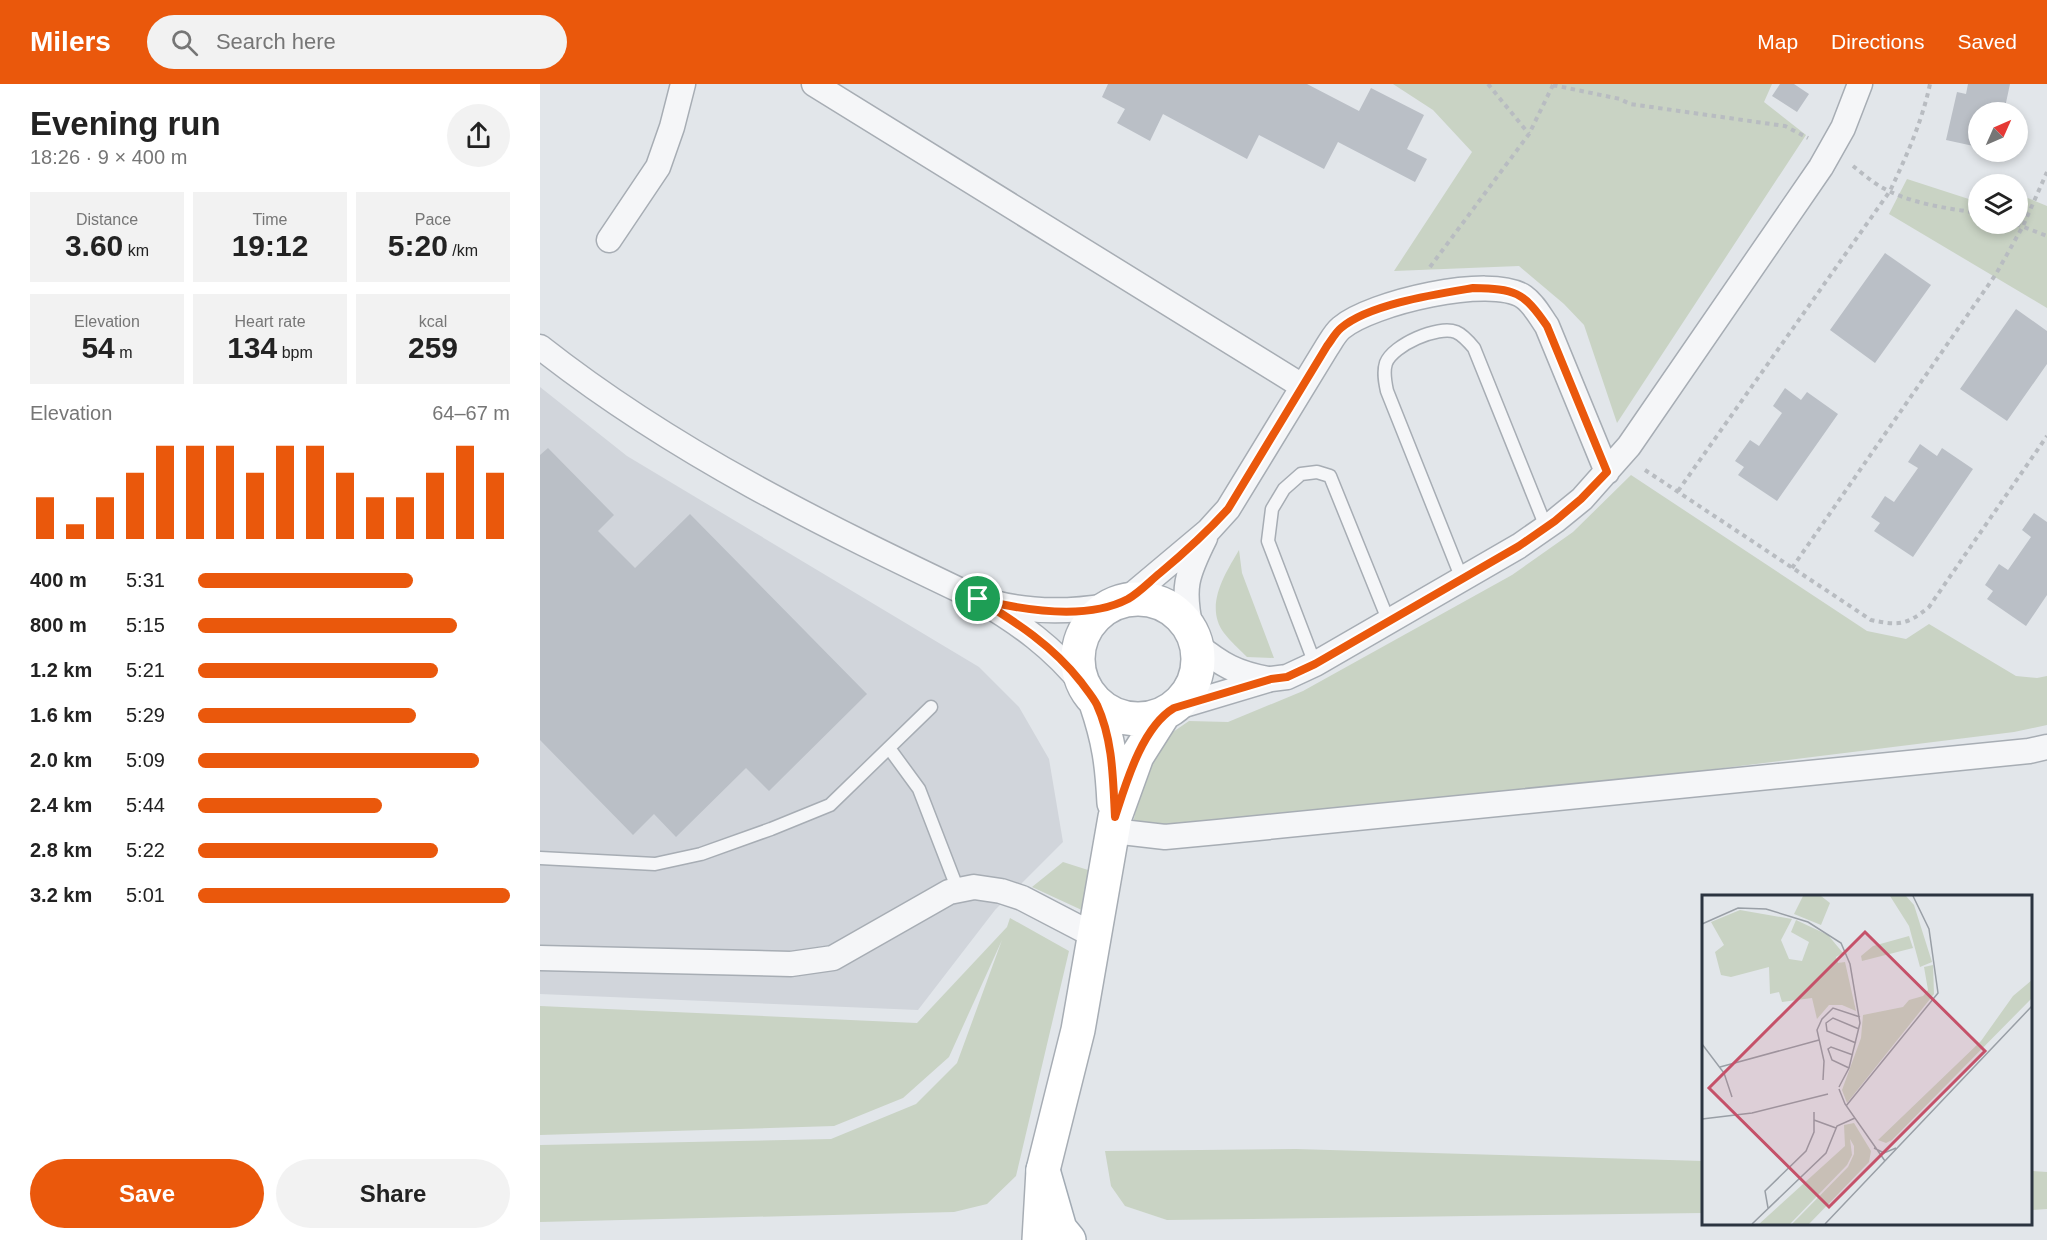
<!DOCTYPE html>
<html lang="en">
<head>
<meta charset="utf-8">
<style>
	body { margin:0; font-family:Helvetica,sans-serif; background:#f2f2f2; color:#222; height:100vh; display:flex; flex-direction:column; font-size:22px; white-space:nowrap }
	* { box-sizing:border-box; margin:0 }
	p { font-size:20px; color:#767676 }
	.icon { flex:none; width:33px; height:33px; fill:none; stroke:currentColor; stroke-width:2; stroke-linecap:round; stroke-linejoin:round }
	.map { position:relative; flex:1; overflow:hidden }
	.drawer { display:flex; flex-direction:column; background:#fff; width:540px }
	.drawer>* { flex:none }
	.needle { width:39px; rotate:45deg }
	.fabs { position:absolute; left:1428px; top:18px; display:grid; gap:12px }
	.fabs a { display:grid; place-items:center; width:60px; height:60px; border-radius:50%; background:#fff; box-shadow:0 3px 9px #0003; font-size:30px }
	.pin { position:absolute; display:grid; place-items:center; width:51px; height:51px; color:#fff; margin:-26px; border:3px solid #fff; border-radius:50%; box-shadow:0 2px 6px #0007 }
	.round { display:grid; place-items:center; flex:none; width:63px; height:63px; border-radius:32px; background:#f2f2f2 }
	.overview { display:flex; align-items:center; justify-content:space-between; height:102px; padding:0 30px }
	h1 { font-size:33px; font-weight:800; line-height:45px }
	.metrics { display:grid; grid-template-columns:repeat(3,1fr); gap:9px; height:102px; padding:6px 30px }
	.metrics div { display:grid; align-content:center; border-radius:0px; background:#f2f2f2; text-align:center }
	.metrics b { font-size:30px; font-weight:800 }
	.metrics small { font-size:16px; font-weight:400 }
	.metrics p { font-size:16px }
	.chart { height:168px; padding:12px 30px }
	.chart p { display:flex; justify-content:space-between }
	.chart svg { width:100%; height:108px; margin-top:6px; stroke:#ea580c; stroke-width:6 }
	.button { display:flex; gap:12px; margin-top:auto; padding:12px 30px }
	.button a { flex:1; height:69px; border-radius:36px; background:#ea580c; color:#fff; font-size:24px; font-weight:800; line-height:69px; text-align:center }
	.button a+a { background:#f2f2f2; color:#222 }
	ul { padding:0 30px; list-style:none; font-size:20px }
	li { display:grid; grid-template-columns:96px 72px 1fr; align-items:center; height:45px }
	li i { height:15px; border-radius:8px; background:#ea580c }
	header { display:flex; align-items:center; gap:36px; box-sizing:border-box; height:84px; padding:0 30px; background:#ea580c; color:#fff }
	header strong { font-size:28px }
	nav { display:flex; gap:33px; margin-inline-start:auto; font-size:21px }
	.search { width:420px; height:54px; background:#f2f2f2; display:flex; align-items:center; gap:15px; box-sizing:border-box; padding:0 21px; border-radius:33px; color:#767676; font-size:22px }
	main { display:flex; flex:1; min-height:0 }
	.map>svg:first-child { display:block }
	.built { fill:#d1d5db }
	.green { fill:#c9d3c4 }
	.building { fill:#babfc6 }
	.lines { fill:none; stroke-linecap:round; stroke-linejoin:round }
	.lane-casing { stroke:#a7adb4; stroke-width:15 }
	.street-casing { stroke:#a7adb4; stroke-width:27 }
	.secondary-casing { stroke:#a7adb4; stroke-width:36 }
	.primary-casing { stroke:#a2abb4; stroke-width:36 }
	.path { stroke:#b8bcc1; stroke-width:4; stroke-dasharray:4.5 4.5; stroke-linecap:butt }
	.lane { stroke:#f5f6f8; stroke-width:12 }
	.street { stroke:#f5f6f8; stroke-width:24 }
	.secondary { stroke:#fff; stroke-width:33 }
	.primary { stroke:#fff; stroke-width:33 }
	.route-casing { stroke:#fff; stroke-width:12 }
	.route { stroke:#ea580c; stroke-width:8 }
	.inset-road { fill:none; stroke:#999fa6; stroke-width:1.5 }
	.view { fill:#c55169; fill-opacity:0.15; stroke:#c55169; stroke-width:3 }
	.inset-edge { fill:none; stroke:#2b3440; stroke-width:3 }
</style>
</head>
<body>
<header>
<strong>Milers</strong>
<div class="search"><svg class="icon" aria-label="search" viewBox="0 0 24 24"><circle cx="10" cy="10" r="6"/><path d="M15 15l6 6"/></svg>Search here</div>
<nav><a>Map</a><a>Directions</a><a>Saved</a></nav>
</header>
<main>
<section class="drawer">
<div class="overview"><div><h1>Evening run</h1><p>18:26 · 9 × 400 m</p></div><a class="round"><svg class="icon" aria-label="share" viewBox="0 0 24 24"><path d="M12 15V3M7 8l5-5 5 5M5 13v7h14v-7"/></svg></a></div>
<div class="metrics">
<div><p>Distance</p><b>3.60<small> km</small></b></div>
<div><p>Time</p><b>19:12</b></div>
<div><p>Pace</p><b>5:20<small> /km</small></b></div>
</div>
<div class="metrics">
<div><p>Elevation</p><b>54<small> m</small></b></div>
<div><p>Heart rate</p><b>134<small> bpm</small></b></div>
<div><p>kcal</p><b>259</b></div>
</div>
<div class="chart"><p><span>Elevation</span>64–67 m</p>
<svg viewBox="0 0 160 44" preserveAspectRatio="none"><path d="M5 44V27M15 44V38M25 44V27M35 44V17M45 44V6M55 44V6M65 44V6M75 44V17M85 44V6M95 44V6M105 44V17M115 44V27M125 44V27M135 44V17M145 44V6M155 44V17"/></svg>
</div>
<ul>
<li><b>400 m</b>5:31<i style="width:69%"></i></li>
<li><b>800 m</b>5:15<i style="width:83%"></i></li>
<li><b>1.2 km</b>5:21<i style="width:77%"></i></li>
<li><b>1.6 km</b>5:29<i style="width:70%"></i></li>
<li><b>2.0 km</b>5:09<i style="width:90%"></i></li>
<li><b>2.4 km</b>5:44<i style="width:59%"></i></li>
<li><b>2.8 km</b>5:22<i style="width:77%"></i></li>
<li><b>3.2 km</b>5:01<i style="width:100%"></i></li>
</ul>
<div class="button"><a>Save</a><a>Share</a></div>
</section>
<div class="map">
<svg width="1507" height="1156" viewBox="0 0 1507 1156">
	<rect width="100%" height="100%" fill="#e2e6ea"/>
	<path class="built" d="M 0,303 L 87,372 L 439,583 L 479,623 L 509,675 L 523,758 L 455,826 L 378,926 L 0,910 Z"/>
	<path class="green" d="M 853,0 L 1232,0 L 1224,18 L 1266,51 L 1077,339 L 1044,241 L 1024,220 L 979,182 L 854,187 L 932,68 L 893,26 Z
		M 1367,95 L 1438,118 L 1438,140 L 1478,140 L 1478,110 L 1507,122 L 1507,224 L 1349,130 Z
		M 1091,391 L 1327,547 L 1366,555 L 1389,540 L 1476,592 L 1497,594 L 1507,592 L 1507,641 L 1474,648 L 644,751 L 593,739 L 603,695 L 615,668 L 630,650 L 649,637 L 688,638 L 763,607 L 972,491 L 1033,448 Z
		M 699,466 L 702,489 L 734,574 L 707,573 C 699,565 690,557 684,549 C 664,522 685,490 699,466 Z
		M 523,778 L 548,786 L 546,828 L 492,803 Z
		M 470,834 L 529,867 L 476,1092 L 447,1120 L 414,1128 L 0,1138 L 0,1061 L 291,1055 L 376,1020 L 417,979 L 462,856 L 409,973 L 363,1014 L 294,1042 L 0,1051 L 0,922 L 377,939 L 467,843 Z
		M 756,1065 L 1163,1077 L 1163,1129 L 627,1136 L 585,1122 L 571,1102 L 565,1067 Z
		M 1491,1087 L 1507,1088 L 1507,1125 L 1491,1126 Z"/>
	<path class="building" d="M 568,0 L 767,0 L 819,27 L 831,4 L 884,31 L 867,65 L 887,75 L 875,98 L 798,58 L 784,85 L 719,51 L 707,75 L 623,30 L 610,57 L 577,39 L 585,25 L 562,13 Z
		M 1240,0 L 1254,0 L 1269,10 L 1257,28 L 1232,12 Z
		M 1428,0 L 1470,0 L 1464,28 L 1438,28 L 1438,63 L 1406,56 L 1417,8 L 1426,10 Z
		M 1345,169 L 1391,201 L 1335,279 L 1290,246 Z
		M 1476,225 L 1507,247 L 1507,280 L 1467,337 L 1420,305 Z
		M 1245,304 L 1261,316 L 1267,308 L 1298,330 L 1237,417 L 1198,391 L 1204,383 L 1195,377 L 1210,356 L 1219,362 L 1242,329 L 1233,322 Z
		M 1380,360 L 1397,372 L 1402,364 L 1433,385 L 1373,473 L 1334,447 L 1340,439 L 1331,433 L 1345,412 L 1354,418 L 1378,384 L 1368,378 Z
		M 8,364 L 74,431 L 58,447 L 95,484 L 150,430 L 327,610 L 229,707 L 206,684 L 136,753 L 114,730 L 93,751 L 0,656 L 0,371 Z
		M 1494,429 L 1507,438 L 1507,511 L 1486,542 L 1447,515 L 1453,507 L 1445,501 L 1459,480 L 1468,486 L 1491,453 L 1482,446 Z"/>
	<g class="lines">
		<defs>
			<path id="lane" d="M 922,495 L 847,307 C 845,298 843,288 846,279 C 853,261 898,241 916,248 C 923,251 929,258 934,264 L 1006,443
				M 775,580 L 728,457 L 732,425 L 744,405 L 761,390 L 777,388 L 790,392 L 849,538
				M 349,664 L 379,705 L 418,806
				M 0,774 L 115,780 L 161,770 L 231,745 L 290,721 L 391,623"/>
			<path id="street" d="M 274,0 L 762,302
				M 69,156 L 118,83 L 132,43 L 143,0
				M 0,263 C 136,370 283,441 438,515 C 480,540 513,563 544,602
				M 587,515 L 668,447 L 688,425 L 787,263 C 791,257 795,249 801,244 C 830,219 951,190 984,213 C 994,220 1000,232 1007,242 L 1067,388
				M 455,519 C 493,529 529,528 567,522
				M 651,545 C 642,504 646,492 665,454
				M 657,561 C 682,581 696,589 728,595
				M 634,624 L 731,595 L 747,593 L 775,580 L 979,462 L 1015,437 L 1042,415 L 1089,362 L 1281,83 L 1303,44 L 1320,0
				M 573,747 L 625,753 L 678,748 L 1489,667 L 1507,663
				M 0,874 L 251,880 L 293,874 L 409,808 L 434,803 L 461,807 L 482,814 L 555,852"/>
			<path id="secondary" d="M538 575a60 60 0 1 1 120 0a60 60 0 1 1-120 0Z
				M 556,619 C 569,657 572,680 574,719
				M 499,1156 L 503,1086 L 538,946 L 575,733 L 597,672 L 623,631"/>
			<path id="primary" d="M 503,1086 L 520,1145 L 529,1156"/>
		</defs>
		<use href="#lane" class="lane-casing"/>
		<use href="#street" class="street-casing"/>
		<use href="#secondary" class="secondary-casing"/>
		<use href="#primary" class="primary-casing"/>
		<path class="path" d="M 948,0 L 989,50
			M 1013,1 L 1080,15 L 1090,20 L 1245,42 L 1268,54
			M 1313,82 C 1322,89 1332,98 1343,104 C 1372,120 1406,124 1438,129
			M 1476,140 L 1507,152
			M 890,183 L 989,50 L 1013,1
			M 1105,386 L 1331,536 C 1359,542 1367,541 1389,523 L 1507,352
			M 1138,407 L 1350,107 C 1366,73 1382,38 1390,0
			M 1252,484 L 1456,190 L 1483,142 L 1507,88"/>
		<use href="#lane" class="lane"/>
		<use href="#street" class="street"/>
		<use href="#secondary" class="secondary"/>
		<use href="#primary" class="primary"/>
	</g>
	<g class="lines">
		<defs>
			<path id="route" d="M 933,204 C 975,205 983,207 1007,242 L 1067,388 L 1041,415 L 1015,437 L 979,462 L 775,580 L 747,593 L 731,595 L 634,624 C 602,643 586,699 575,733 C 573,695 573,656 557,621 C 553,613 546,605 541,598 C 513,562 476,538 438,515 C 482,526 546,537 588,515 C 600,508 610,497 620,489 C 644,469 667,448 688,425 L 787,262 C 791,257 795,249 801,244 C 829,220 897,210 933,204 Z"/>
		</defs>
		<use href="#route" class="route-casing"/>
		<use href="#route" class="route"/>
	</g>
	<g transform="translate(1162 811)">
		<rect width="330" height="330" fill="#e2e6ea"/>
		<path d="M 101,1 L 119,1 L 128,8 L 119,30 L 92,19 ZM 188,1 L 204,1 L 212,10 L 230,67 L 218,72 L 207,31 ZM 38,15 L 90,24 L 79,45 L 87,64 L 100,66 L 107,47 L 89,37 L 94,25 L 126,40 L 141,58 L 134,62 L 136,68 L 143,67 L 154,116 L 140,110 L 127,110 L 115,124 L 110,103 L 80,107 L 77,97 L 68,99 L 67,72 L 29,82 L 19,80 L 13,57 L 22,50 L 9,27 ZM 207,41 L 211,53 L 160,66 L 159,61 L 171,51 ZM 231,70 L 232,99 L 145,208 L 140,195 L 159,143 L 161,120 L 201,112 L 207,105 L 221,101 L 226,95 L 222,72 ZM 330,85 L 330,103 L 190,245 L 184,248 L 176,245 L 279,146 L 311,101 ZM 152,228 L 169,256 L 167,267 L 107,329 L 90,329 L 146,272 L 152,259 L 152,251 L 148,244 L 150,260 L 145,270 L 88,329 L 57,329 L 143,251 L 142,230 Z" fill="#c9d3c4"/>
		<path class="inset-road" d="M 0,29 L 36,13 L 64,14 L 106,27 L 139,48 L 148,69 L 158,128 L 147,173 L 137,192M 154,148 L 125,136 L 124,128 L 131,123 L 157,134M 0,149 L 22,178 L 30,202M 18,172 L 117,145M 147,173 L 130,165 L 126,154 L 129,152 L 151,160M 121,185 L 122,166 L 115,135 L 120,124 L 131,113 L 158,122M 137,194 L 143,209 L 183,266M 144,211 L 236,98 L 227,34 L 211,1M 0,224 L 50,218 L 126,199M 112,225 L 134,233M 172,253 L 182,258 L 194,253M 66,313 L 63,296 L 104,256 L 112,237 L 112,217M 50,329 L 124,258 L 135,231 L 153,223M 123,329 L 330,111"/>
		<path class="view" d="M 163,37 L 283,156 L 127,312 L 7,193 Z"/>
		<rect width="330" height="330" class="inset-edge"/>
	</g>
</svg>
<div class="fabs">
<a><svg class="needle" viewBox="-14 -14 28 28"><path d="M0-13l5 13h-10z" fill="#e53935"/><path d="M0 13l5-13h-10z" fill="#767676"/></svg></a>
<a><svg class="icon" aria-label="layers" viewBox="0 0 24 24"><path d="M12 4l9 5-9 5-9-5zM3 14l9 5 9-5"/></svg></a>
</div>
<div class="pin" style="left:438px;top:515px;background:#1e9e55"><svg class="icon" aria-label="arrive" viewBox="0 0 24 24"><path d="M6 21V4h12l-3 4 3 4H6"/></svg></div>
</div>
</main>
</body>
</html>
